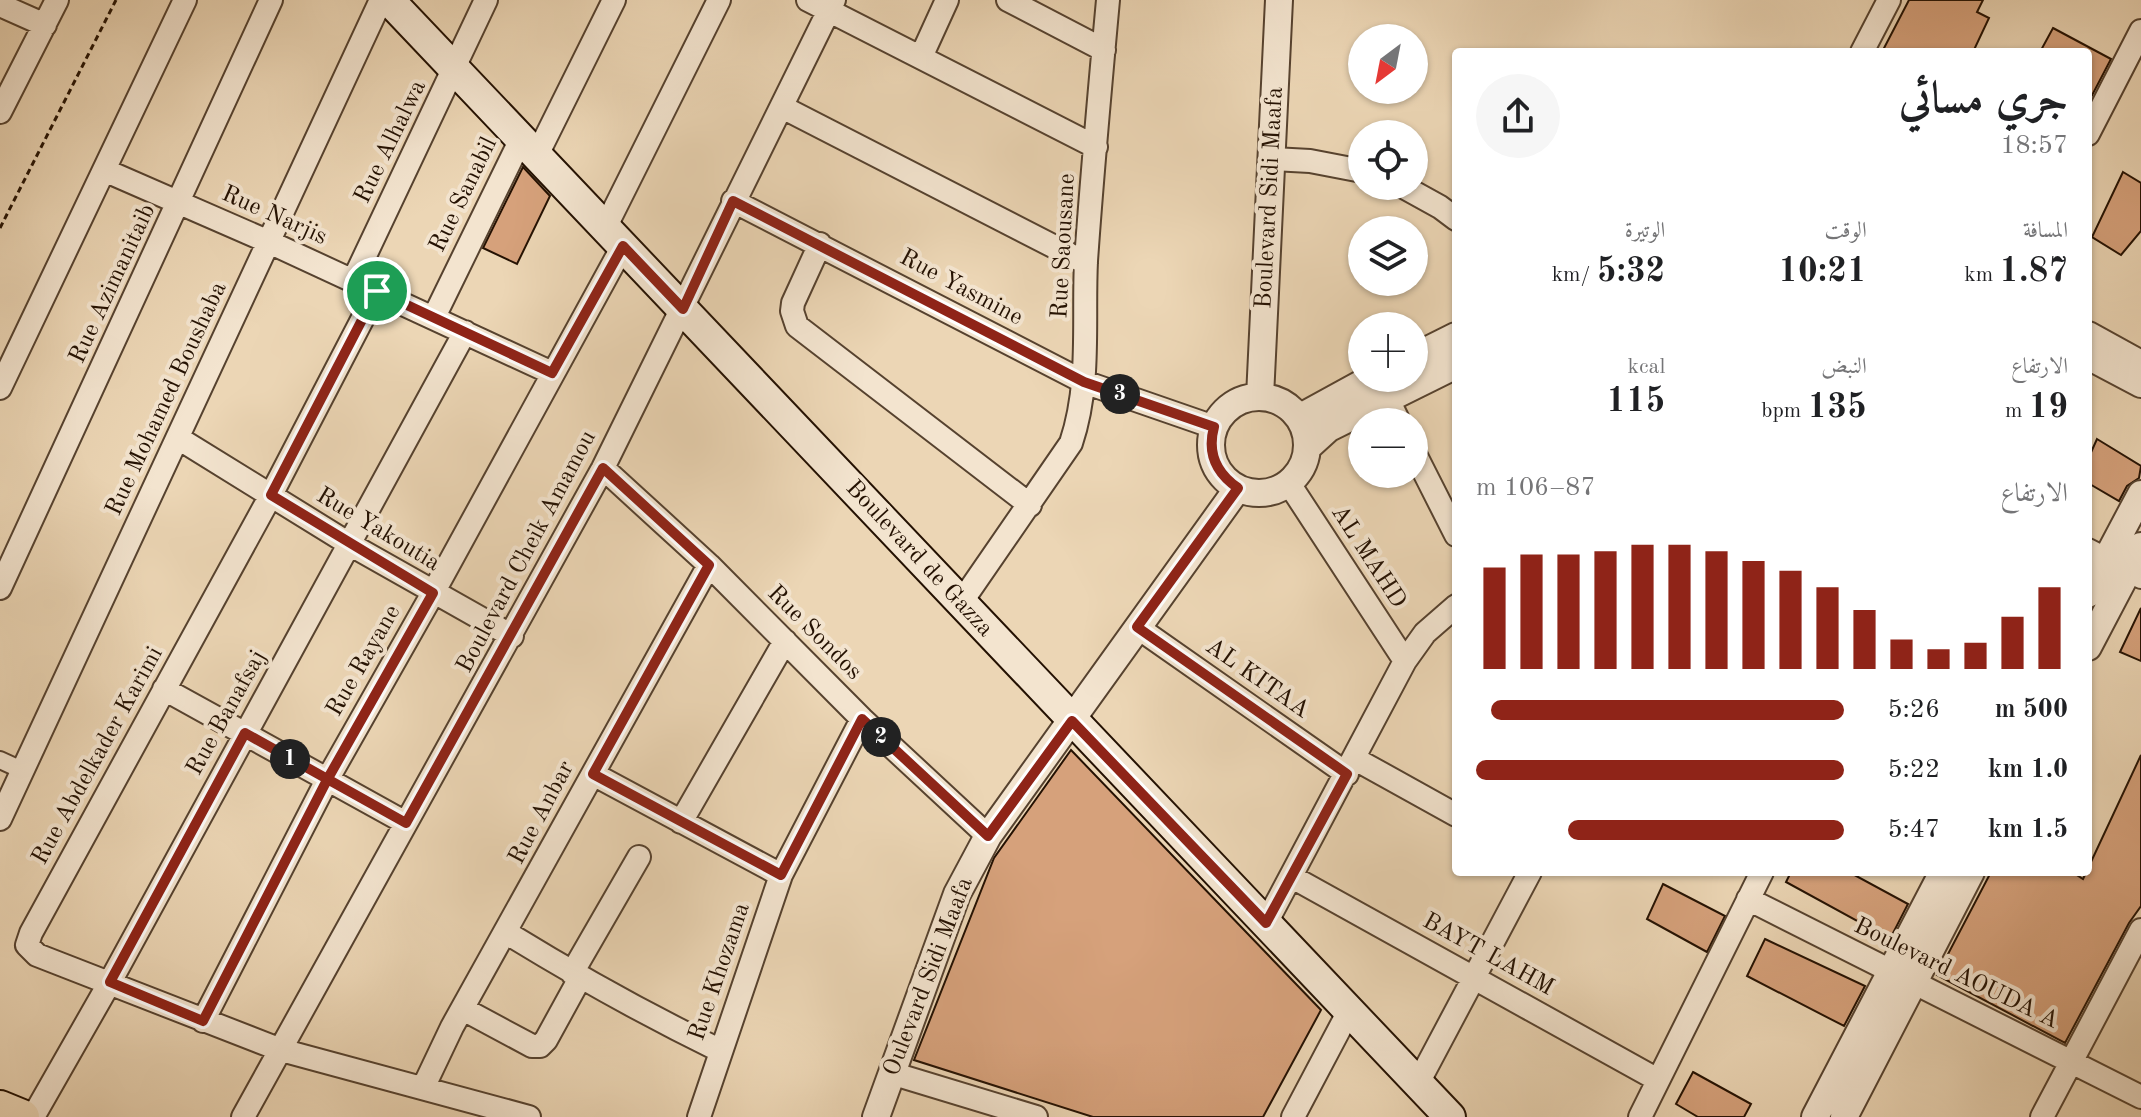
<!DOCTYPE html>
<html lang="ar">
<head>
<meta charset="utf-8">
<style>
	body { margin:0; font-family:"Old Standard TT",Amiri,serif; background:#f6f6f6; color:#202124; direction:rtl; height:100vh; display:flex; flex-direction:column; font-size:30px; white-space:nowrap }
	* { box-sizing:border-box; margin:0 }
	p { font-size:26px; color:#757577 }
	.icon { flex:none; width:44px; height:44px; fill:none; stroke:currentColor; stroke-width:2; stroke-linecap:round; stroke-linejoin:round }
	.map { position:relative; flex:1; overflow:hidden; direction:ltr }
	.details { position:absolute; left:1452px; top:48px; width:640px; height:828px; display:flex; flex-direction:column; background:#fff; border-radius:8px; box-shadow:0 2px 6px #0004; direction:rtl }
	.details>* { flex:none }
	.needle { width:52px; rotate:212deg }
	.tools { position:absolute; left:1348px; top:24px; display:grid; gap:16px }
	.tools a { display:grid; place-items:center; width:80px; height:80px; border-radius:50%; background:#fff; box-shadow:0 2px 6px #0004; font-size:40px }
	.pin { position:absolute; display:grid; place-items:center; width:68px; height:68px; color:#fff; margin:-34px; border:4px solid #fff; border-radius:50%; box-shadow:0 2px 8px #0007 }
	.km { position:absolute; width:40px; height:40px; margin:-20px; border-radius:50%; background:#222; color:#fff; font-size:22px; line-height:40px; text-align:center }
	.round { display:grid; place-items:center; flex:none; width:84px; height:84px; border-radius:42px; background:#f6f6f6 }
	.summary { display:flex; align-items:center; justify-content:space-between; height:136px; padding:0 24px }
	h1 { font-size:44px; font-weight:700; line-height:60px }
	.metrics { display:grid; grid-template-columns:repeat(3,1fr); gap:12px; height:136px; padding:8px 24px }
	.metrics div { display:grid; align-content:center }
	.metrics b { font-size:34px; font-weight:700 }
	.metrics small { font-size:22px; font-weight:400 }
	.metrics p { font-size:22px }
	.chart { height:224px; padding:16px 24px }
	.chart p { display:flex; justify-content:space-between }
	.chart svg { width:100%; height:144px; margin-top:8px; stroke:#8f2418; stroke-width:6 }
	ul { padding:0 24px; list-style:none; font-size:26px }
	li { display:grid; grid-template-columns:128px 96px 1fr; align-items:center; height:60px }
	li i { height:20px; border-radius:10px; background:#8f2418 }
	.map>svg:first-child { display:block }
	.building { fill:#d6a17b; stroke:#241102; stroke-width:2 }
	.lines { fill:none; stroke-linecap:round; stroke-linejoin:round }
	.pedestrian-casing { stroke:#56422f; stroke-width:20 }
	.minor-casing { stroke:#56422f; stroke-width:26 }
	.tertiary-casing { stroke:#56422f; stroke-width:30 }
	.secondary-casing { stroke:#241102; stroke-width:34 }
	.primary-casing { stroke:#241102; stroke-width:38 }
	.path { stroke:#241102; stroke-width:3; stroke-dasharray:6 4; stroke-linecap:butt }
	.pedestrian { stroke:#f3e4cf; stroke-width:16 }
	.minor { stroke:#f3e4cf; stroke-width:22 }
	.tertiary { stroke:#f3e4cf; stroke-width:26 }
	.secondary { stroke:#f3e4cf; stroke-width:30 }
	.primary { stroke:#ecd6b5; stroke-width:34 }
	.route-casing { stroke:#fff; stroke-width:16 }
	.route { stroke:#8f2418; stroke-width:10 }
	.labels { text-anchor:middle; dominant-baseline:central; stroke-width:8; stroke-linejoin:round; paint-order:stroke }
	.street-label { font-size:24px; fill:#241102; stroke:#f3e4cf }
</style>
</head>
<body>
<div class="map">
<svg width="2141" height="1117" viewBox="0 0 2141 1117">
	<rect width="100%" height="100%" fill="#ecd6b5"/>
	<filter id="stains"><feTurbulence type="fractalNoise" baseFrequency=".0025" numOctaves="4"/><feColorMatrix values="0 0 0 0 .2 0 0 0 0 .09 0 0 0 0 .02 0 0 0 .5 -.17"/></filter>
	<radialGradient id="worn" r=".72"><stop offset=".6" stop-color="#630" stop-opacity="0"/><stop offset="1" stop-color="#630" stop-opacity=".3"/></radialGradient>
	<path class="building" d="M 1909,0 L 1983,0 L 1977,12 L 1989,18 L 1973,52 L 1882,52 Z
		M 2053,28 L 2111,59 L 2088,103 L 2088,52 L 2040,52 Z
		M 523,167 L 550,196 L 517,264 L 483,248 Z
		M 2123,172 L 2141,183 L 2141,231 L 2121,255 L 2092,237 Z
		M 2097,439 L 2141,466 L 2139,478 L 2127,486 L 2119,501 L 2088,483 L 2088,459 Z
		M 2141,608 L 2141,661 L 2120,652 Z
		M 1071,750 L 1321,1010 L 1263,1117 L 1093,1117 L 914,1060 L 994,858 Z
		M 2141,755 L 2141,906 L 2129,923 L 2065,1043 L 1937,975 L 1991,872 L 2072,872 L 2083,879 Z
		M 1791,872 L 1849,872 L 1908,904 L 1890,939 L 1786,882 Z
		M 1663,884 L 1725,916 L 1707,952 L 1647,919 Z
		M 1765,939 L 1865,986 L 1844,1026 L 1747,976 Z
		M 1693,1072 L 1751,1104 L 1744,1117 L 1698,1117 L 1676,1104 Z"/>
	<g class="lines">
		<defs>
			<path id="pedestrian" d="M 0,760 L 24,771"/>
			<path id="minor" d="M 808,0 L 1096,147
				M 1008,0 L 1104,50
				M 0,5 L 45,25
				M 1862,52 L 1889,0
				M 921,57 L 947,0
				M 782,107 L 1086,263
				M 0,112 L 57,0
				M 2088,134 L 2141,31
				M 537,155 L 614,0
				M 1273,159 L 1310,161 L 1362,171
				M 104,170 L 269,242 L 552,373
				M 1402,186 L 1440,207 L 1456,219
				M 733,201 L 1084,382 L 1214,427
				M 605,228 L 719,0
				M 820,244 L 793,303 L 792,311 L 797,326 L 1030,505
				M 353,281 L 486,0
				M 377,291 L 271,495 L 31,933 L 27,945 L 37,955 L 281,1050 L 529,1117
				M 434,317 L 521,139
				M 1380,383 L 1399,422
				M 0,388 L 185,0
				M 178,438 L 351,545 L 512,636
				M 1414,452 L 1456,535
				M 603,468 L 709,565 L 862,719 L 988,836
				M 1288,482 L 1405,661
				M 2088,550 L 2141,577
				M 0,588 L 271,0
				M 960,604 L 1071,443 C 1091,384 1083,321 1086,261 C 1092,174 1100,87 1108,0
				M 1137,627 L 1347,774
				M 164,689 L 406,823
				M 1355,759 L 1456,815
				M 593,774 L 781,875
				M 0,819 L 381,0
				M 681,822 L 785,641
				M 1292,877 L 1658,1080
				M 1748,899 L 2141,1097
				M 1266,923 L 1405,661 L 1425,633 L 1456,606
				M 507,933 C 577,976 647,1015 721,1051
				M 572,973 L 639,857
				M 463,1009 L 532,1046 L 540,1046 L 546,1040 L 580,978
				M 203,1021 L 327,780 L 433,593 L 623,246
				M 891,1073 L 1036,1117
				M 1418,1083 L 1530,872
				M 423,1088 L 452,1027 L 709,565
				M 33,1117 L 110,982 L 465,332
				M 243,1117 L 603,468 L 834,0
				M 699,1117 L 781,875 L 862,719
				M 1293,1117 L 1349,1011
				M 1640,1117 L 1762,872
				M 2042,1117 L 2141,930"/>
			<path id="tertiary" d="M 2088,335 L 2141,364
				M 2088,356 L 2141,384
				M 1414,357 L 1456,336
				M 1260,397 L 1279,0
				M1211 445a48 48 0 1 1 96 0a48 48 0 1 1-96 0Z
				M 1299,418 L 1372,378
				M 1307,448 L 1329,428 L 1456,365
				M 2088,594 L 2141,494
				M 2088,647 L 2141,546
				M 876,1117 L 957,894 L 988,836 L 1238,488
				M 1815,1117 L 1943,872
				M 1844,1117 L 1971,872"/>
			<path id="secondary" d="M 389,0 L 1450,1117"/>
			<path id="primary" d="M 0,1108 L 22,1117"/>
		</defs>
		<use href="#pedestrian" class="pedestrian-casing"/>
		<use href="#minor" class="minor-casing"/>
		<use href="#tertiary" class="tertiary-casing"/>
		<use href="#secondary" class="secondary-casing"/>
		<use href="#primary" class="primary-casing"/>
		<path class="path" d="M 0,228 L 116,0"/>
		<use href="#pedestrian" class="pedestrian"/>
		<use href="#minor" class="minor"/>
		<use href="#tertiary" class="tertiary"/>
		<use href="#secondary" class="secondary"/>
		<use href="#primary" class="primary"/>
	</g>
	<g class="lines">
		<defs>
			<path id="route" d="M 377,291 L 271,495 L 433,593 L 327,780 L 203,1021 L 110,982 L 245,733 L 406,823 L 603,468 L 709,565 L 593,774 L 781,875 L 862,719 L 988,836 L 1072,721 L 1266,923 L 1347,774 L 1137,627 L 1238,488 C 1216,473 1207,453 1214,427 L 1084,382 L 733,201 L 683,309 L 623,246 L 552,373 L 377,291"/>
		</defs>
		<use href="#route" class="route-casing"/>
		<use href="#route" class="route"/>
	</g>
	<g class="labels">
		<g class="street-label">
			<text transform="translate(391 142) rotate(-64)">Rue Alhalwa</text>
			<text transform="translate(464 195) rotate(-64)">Rue Sanabil</text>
			<text transform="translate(1270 198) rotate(-87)">Boulevard Sidi Maafa</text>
			<text transform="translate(274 216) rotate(24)">Rue Narjis</text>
			<text transform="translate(1064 246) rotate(-87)">Rue Saousane</text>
			<text transform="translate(113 284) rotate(-65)">Rue Azimanitaib</text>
			<text transform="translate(961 288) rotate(28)">Rue Yasmine</text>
			<text transform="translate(167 399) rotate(-65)">Rue Mohamed Boushaba</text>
			<text transform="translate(378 530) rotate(31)">Rue Yakoutia</text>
			<text transform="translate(527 552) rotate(-62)">Boulevard Cheik Amamou</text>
			<text transform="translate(1368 557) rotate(57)">AL MAHD</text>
			<text transform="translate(919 559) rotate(47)">Boulevard de Gazza</text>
			<text transform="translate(814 633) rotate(45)">Rue Sondos</text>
			<text transform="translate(364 661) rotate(-60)">Rue Rayane</text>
			<text transform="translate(1257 679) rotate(35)">AL KITAA</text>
			<text transform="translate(227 713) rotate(-61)">Rue Banafsaj</text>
			<text transform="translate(98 756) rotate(-61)">Rue Abdelkader Karimi</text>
			<text transform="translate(542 813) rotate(-62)">Rue Anbar</text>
			<text transform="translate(1488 955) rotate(29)">BAYT LAHM</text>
			<text transform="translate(720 972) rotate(-71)">Rue Khozama</text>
			<text transform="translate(1956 974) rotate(26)">Boulevard AOUDA A</text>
			<text transform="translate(929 977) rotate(-69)">Oulevard Sidi Maafa</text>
		</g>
	</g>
	<rect width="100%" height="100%" filter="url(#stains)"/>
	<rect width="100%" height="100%" fill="url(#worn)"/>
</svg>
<div class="tools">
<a><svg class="needle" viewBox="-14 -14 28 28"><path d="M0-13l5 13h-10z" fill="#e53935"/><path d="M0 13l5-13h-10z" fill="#757577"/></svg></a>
<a><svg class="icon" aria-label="locate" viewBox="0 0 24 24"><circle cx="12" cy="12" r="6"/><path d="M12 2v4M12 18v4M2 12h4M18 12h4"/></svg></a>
<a><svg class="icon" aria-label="layers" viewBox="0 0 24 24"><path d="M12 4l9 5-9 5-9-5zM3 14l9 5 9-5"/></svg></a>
<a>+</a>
<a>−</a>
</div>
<div class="pin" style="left:377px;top:291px;background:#1e9e55"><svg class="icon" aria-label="arrive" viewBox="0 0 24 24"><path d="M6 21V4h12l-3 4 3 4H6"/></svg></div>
<b class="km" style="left:290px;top:759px">1</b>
<b class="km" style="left:881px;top:737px">2</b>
<b class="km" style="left:1120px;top:394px">3</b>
<section class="details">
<div class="summary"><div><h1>جري مسائي</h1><p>18:57</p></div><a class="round"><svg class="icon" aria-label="share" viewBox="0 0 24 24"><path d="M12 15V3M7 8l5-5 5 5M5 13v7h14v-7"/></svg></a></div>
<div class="metrics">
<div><p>المسافة</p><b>1.87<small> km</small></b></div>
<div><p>الوقت</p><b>10:21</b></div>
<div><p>الوتيرة</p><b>5:32<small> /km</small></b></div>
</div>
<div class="metrics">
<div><p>الارتفاع</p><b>19<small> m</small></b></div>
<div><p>النبض</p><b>135<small> bpm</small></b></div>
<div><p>kcal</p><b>115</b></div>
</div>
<div class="chart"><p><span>الارتفاع</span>87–106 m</p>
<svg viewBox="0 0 160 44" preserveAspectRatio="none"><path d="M5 44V13M15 44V9M25 44V9M35 44V8M45 44V6M55 44V6M65 44V8M75 44V11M85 44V14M95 44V19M105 44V26M115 44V35M125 44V38M135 44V36M145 44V28M155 44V19"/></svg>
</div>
<ul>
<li><b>500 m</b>5:26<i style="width:96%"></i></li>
<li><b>1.0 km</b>5:22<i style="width:100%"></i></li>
<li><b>1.5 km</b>5:47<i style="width:75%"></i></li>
</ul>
</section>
</div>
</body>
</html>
